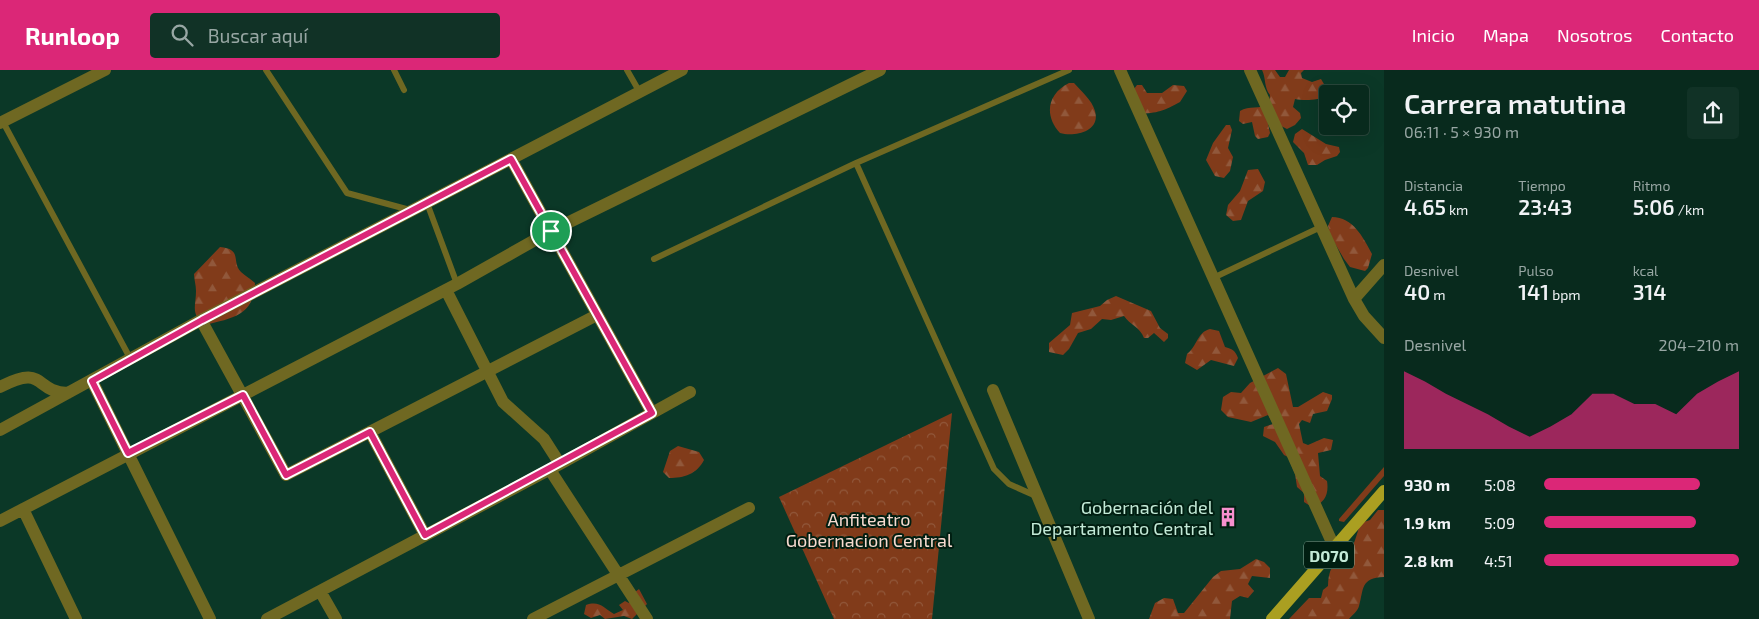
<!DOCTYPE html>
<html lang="es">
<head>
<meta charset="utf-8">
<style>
	body { margin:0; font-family:"Exo 2",sans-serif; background:#113226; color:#f1f3f6; height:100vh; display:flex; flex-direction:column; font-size:19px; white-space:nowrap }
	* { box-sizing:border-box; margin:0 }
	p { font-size:16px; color:#98a7a4 }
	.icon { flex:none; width:28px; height:28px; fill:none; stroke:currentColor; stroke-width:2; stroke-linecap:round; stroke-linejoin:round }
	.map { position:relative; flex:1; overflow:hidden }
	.details { display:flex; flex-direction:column; background:#082a1d; width:375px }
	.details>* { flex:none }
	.fabs { position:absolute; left:1319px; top:15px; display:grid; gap:10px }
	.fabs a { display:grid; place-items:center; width:50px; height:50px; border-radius:5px; background:#082a1d; box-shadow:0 5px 20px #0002,0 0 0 1px #29463b; font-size:25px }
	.pin { position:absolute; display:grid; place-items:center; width:42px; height:42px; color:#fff; margin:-21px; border:2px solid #fff; border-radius:50%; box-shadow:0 1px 5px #0007 }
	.round { display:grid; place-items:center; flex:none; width:52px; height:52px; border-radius:5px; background:#113226 }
	.overview { display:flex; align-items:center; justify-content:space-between; height:85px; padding:0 20px }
	h1 { font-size:28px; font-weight:600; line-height:38px }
	.stats { display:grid; grid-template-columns:repeat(3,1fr); gap:8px; height:85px; padding:5px 20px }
	.stats div { display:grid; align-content:center }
	.stats b { font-size:21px; font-weight:600 }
	.stats small { font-size:14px; font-weight:400 }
	.stats p { font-size:14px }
	.chart { height:140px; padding:10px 20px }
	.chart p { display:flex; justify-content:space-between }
	.chart svg { width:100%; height:90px; margin-top:5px; fill:#db2777; opacity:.7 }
	ul { padding:0 20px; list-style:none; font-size:16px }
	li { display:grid; grid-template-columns:80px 60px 1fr; align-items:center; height:38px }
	li i { height:12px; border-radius:6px; background:#db2777 }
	header { display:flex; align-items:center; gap:30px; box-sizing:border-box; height:70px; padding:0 25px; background:#db2777; color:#fff }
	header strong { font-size:24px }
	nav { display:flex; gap:28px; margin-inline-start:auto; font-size:18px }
	.search { width:350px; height:45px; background:#113226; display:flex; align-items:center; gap:12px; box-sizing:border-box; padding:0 18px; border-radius:5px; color:#98a7a4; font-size:19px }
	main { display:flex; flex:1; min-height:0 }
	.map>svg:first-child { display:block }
	.green { fill:#813b1a }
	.forest { fill:url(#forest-firs) }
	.park { fill:url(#park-crowns) }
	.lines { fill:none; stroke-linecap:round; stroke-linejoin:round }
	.lane { stroke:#6f6822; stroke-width:6 }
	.street { stroke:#6f6822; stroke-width:12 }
	.primary { stroke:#aa9f21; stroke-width:12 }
	.route-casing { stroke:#fff; stroke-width:10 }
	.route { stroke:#db2777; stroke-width:6 }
	.labels { text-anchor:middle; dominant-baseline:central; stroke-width:4; stroke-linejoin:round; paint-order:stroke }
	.shield { fill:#001e11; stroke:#88ad9c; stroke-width:1 }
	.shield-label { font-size:16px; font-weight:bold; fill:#c3ead7 }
	.poi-label { font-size:18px; fill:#c3ead7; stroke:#001e11; text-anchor:end }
	.park-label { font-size:18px; fill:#f7dbd0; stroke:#001e11 }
</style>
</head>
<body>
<header>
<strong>Runloop</strong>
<div class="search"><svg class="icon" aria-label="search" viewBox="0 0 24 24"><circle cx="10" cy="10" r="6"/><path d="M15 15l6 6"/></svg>Buscar aquí</div>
<nav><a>Inicio</a><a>Mapa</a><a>Nosotros</a><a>Contacto</a></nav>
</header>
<main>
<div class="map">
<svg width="1384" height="549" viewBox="0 0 1384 549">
	<defs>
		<pattern id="forest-firs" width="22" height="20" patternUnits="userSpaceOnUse" patternTransform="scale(1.25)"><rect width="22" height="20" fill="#813b1a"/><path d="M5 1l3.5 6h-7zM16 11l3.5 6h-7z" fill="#91583b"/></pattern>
		<pattern id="park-crowns" width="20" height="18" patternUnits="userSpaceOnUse" patternTransform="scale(1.25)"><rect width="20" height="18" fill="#813b1a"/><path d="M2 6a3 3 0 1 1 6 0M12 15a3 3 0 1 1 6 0" fill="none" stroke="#91583b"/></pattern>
	</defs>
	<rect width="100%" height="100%" fill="#0b3827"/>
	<path class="green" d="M 1384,397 L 1384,406 L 1344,452 L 1339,451 L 1339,449 Z"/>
	<path class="forest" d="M 1262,0 L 1275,0 L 1280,7 L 1285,7 L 1289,0 L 1304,0 L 1301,3 L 1302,8 L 1312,12 L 1321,9 L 1328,21 L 1327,26 C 1319,30 1305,31 1295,29 L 1293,37 L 1300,43 L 1301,48 L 1295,55 L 1287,59 L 1267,49 L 1270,63 L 1268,67 L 1258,69 L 1255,66 L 1252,52 L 1243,54 L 1239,51 L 1240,41 C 1249,35 1260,40 1269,34 L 1270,25 C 1264,18 1266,8 1262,0 Z
		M 1069,13 L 1074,13 C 1081,21 1092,30 1095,41 C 1101,62 1074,67 1060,63 C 1044,46 1047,24 1069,13 Z
		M 1137,15 L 1142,15 L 1147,23 L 1162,23 L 1173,15 L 1184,16 L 1187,21 L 1180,32 C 1164,41 1158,43 1138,44 L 1134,19 Z
		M 1226,55 L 1230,55 L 1232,60 L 1228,78 L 1233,87 L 1230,101 L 1224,108 L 1215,106 L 1206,90 L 1213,73 Z
		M 1302,59 L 1326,74 L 1339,77 L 1340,82 L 1337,86 L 1325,90 L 1317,95 L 1308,95 L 1304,83 L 1293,72 L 1295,64 Z
		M 1258,99 L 1265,112 L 1263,121 L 1248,131 L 1241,150 L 1233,151 L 1226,145 L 1228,135 L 1240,121 L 1248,100 Z
		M 1332,147 C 1353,147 1363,167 1372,184 L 1368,198 L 1365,201 L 1350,197 L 1344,189 L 1330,165 L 1328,156 Z
		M 220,177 C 243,179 231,192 241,202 C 245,206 251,209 255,213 C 254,246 232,248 205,255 C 190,244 196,236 196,221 C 196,215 194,209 194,204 Z
		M 1116,226 L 1151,241 L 1160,258 L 1168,264 L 1168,268 L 1164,272 L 1154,263 L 1148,268 L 1144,268 C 1140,257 1130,255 1124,246 L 1111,250 L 1102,249 L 1091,259 L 1078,263 L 1069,279 L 1063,285 L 1049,282 L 1049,273 L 1070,255 L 1072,243 L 1100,236 L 1107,230 Z
		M 1210,259 L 1219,261 L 1225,277 C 1232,279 1235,280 1238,288 L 1234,296 L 1211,290 L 1197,300 L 1185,293 L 1187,284 C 1197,277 1197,262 1210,259 Z
		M 1278,298 L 1286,304 L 1293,337 L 1298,337 L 1323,322 L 1332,325 L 1332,329 L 1327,341 L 1313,344 L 1310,353 L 1302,350 L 1299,354 L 1303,373 L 1308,375 L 1324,368 L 1333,370 L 1331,380 L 1318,383 L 1320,406 L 1327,411 C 1329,424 1325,433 1312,437 L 1304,432 L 1304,423 L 1297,417 L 1295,404 L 1288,387 L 1284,385 L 1275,372 L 1263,366 L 1264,357 L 1273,354 L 1268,345 L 1251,352 L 1228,347 L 1221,340 L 1223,327 L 1231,322 L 1241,323 L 1250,313 Z
		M 678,376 L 699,382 L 704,390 C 697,404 684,408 669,408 L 663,402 L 670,381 Z
		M 1378,440 L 1384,440 L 1384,507 C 1360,508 1364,519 1359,536 C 1358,541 1352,545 1349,549 L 1289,549 L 1309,528 L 1321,528 L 1323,520 L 1328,516 C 1329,488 1340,496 1351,479 C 1356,471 1357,461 1361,453 L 1370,450 Z
		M 1256,489 L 1264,492 L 1270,498 L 1270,508 L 1252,506 L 1248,514 L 1254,521 L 1248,528 L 1240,526 L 1232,531 L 1230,549 L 1149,549 L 1155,533 L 1164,528 L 1173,529 L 1178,543 L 1184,543 L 1213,507 L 1221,501 L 1240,499 Z
		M 639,519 L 647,534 L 632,549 L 624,546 L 605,549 L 600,545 L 591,548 L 584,544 L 586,535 C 599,530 604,538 614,544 L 623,540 L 619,535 L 625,531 L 629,533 L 635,522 Z"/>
	<path class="park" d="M 952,343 L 932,549 L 834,549 L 779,427 Z"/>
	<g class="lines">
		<path class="lane" d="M 266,0 L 347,123 L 410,140
			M 394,0 L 404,20
			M 627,0 L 639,21
			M 3,52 L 130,288
			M 856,93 L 994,399 L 1009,414 L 1036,426
			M 427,133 L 457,214
			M 654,189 L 856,93 L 1069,0
			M 1213,208 L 1323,156"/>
		<path class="street" d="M 1120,0 L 1335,479
			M 1250,0 L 1354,229 L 1364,246 L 1384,268
			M 0,53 L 105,0
			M 511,89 L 652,343
			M 446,220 L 503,332 L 544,369 L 560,394
			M 1354,229 L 1384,195
			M 201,250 L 286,405 L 597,245
			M 92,311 L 210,549
			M 0,317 C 46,293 33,322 68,323
			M 993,320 L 1089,549
			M 0,360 L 201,250 L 682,0
			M 370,362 L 425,465
			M 550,400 L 647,549
			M 23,439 L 76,549
			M 0,451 L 457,214 L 551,161 L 880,0
			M 320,521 L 336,549
			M 267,549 L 560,394 L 690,322
			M 533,549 L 749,438"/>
		<path class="primary" d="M 1272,549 L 1384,421"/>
	</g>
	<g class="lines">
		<defs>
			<path id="route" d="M 511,89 L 652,343 L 425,465 L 370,362 L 286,405 L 243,325 L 128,383 L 92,311 L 202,250 Z"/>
		</defs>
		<use href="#route" class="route-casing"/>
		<use href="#route" class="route"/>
	</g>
	<defs>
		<symbol id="building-bare" viewBox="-9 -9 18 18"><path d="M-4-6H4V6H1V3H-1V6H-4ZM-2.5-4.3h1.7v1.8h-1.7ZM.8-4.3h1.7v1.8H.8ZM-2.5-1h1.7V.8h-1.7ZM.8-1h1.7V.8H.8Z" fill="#f790ce" stroke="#001e11" stroke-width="2.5" paint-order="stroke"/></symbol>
	</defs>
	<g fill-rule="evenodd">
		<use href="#building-bare" x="1214" y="433" width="28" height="28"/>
	</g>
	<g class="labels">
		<rect class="shield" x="1304" y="471.5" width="50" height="27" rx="4"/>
		<g class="shield-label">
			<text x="1329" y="485">D070</text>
		</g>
		<g class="poi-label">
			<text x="1213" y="437">Gobernación del<tspan x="1213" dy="21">Departamento Central</tspan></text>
		</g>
		<g class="park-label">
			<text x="869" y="449">Anfiteatro<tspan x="869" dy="21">Gobernacion Central</tspan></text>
		</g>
	</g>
</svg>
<div class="fabs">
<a><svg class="icon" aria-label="locate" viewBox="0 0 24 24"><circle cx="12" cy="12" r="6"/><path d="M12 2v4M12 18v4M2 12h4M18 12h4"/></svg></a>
</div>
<div class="pin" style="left:551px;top:161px;background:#1e9e55"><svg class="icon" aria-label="arrive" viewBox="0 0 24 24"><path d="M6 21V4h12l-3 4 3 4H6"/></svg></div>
</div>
<section class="details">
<div class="overview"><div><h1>Carrera matutina</h1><p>06:11 · 5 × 930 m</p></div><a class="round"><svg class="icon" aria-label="share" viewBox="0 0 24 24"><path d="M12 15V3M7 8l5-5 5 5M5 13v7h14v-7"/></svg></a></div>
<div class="stats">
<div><p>Distancia</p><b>4.65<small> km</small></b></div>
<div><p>Tiempo</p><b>23:43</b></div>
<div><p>Ritmo</p><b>5:06<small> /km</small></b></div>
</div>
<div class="stats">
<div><p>Desnivel</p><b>40<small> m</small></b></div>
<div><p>Pulso</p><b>141<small> bpm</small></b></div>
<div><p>kcal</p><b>314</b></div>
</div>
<div class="chart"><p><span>Desnivel</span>204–210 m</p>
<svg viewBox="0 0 160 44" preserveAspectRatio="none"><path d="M0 44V6L10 11L20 17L30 22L40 27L50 33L60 38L70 33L80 27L90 17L100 17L110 22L120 22L130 27L140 17L150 11L160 6V44z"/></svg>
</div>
<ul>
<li><b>930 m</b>5:08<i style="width:80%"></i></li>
<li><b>1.9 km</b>5:09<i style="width:78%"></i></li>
<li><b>2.8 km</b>4:51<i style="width:100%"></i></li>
</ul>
</section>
</main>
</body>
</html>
